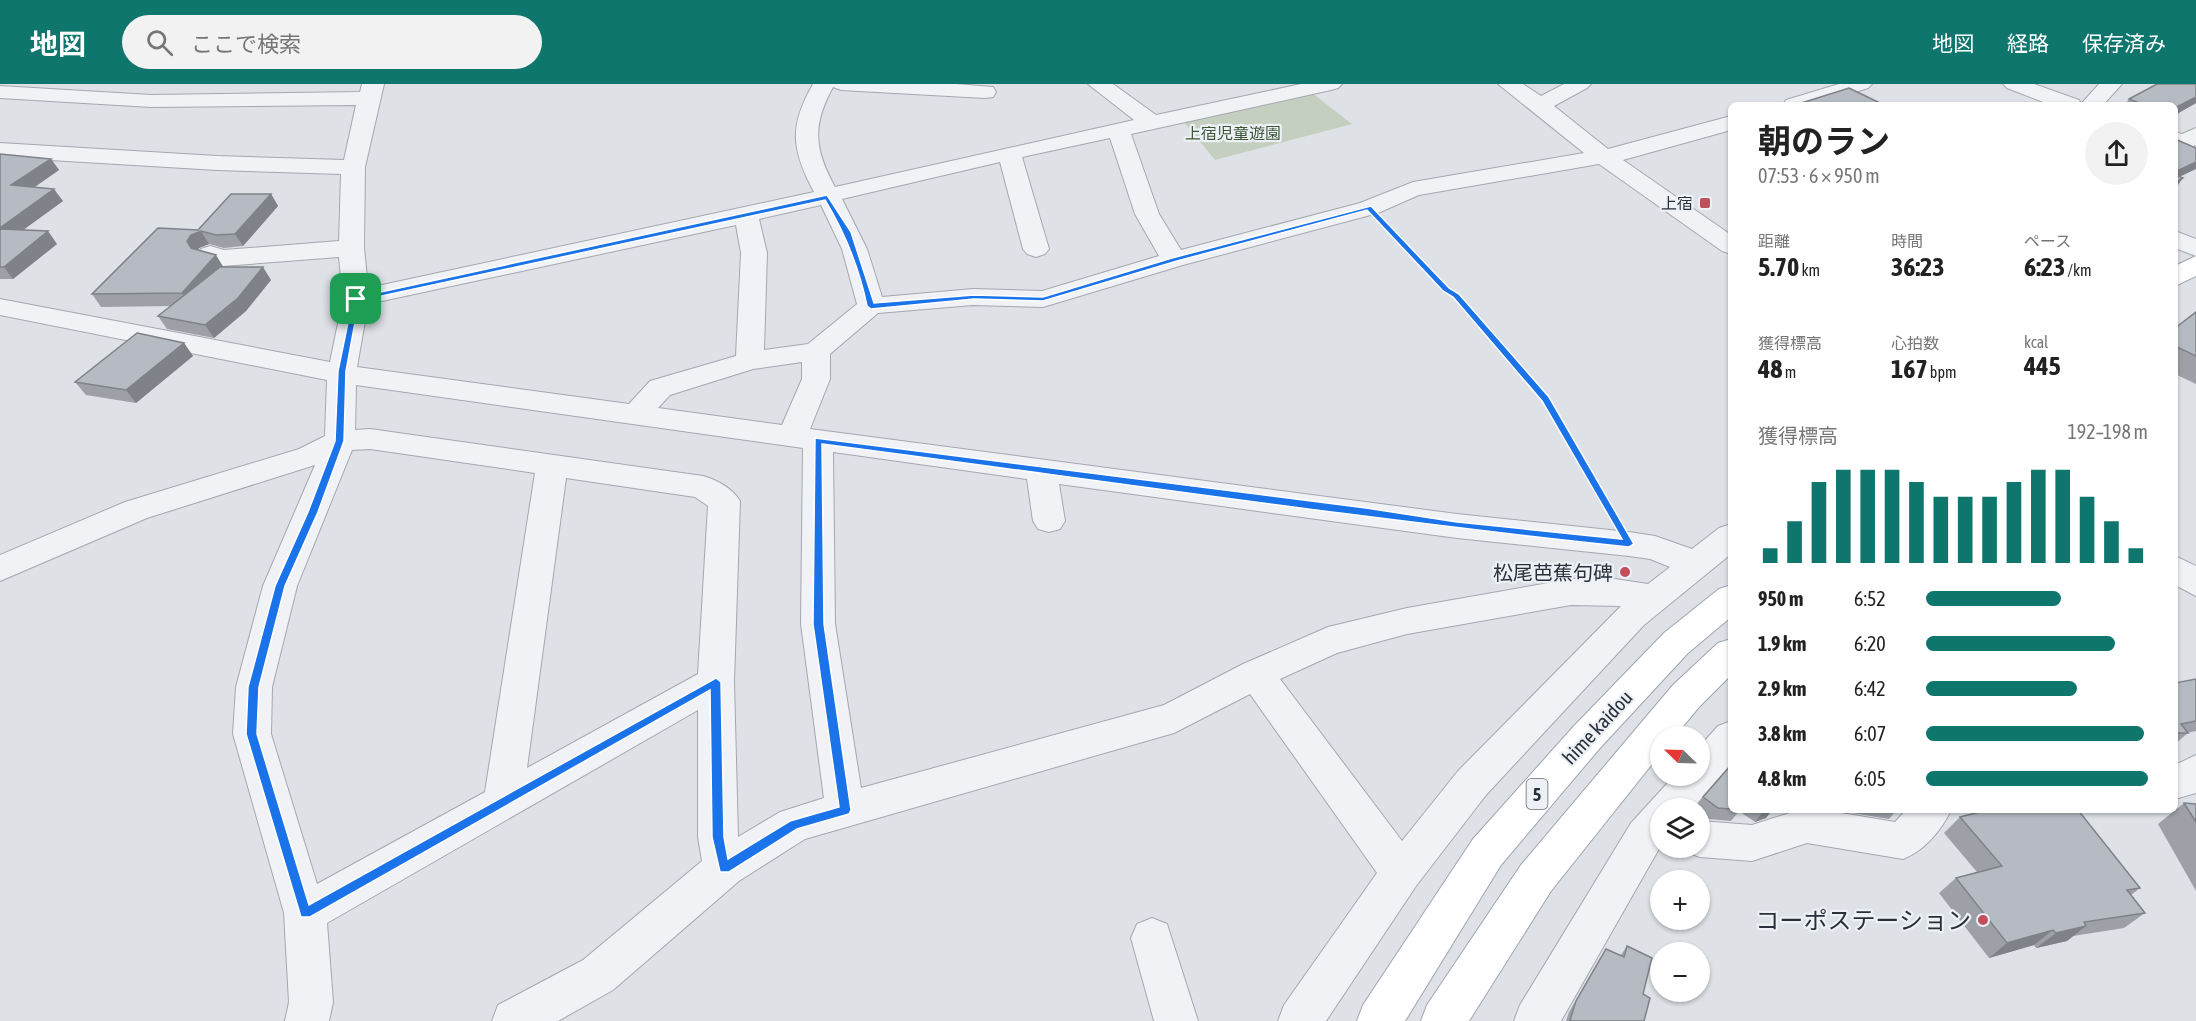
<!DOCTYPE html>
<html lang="ja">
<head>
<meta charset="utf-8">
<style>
	body { margin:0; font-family:"Asap Condensed","Noto Sans JP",sans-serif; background:#f2f2f2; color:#222; height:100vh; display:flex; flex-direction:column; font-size:22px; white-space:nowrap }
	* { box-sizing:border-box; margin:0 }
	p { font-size:20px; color:#767676 }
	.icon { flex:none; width:33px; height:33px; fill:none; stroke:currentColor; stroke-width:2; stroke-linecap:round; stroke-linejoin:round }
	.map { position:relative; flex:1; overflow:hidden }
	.sheet { position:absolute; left:1728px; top:18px; width:450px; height:711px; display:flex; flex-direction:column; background:#fff; border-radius:9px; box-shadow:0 2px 4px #0004 }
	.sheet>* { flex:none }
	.needle { width:39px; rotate:293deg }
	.tools { position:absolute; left:1650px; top:642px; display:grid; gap:12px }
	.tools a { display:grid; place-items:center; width:60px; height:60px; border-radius:50%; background:#fff; box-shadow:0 2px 4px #0004; font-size:30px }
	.pin { position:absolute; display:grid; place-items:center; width:51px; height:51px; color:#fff; margin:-26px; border-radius:12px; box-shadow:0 3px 9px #0006 }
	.round { display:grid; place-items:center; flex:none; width:63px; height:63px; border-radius:32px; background:#f2f2f2 }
	.overview { display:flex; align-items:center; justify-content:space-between; height:102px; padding:0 30px }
	h1 { font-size:33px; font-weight:700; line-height:45px }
	.metrics { display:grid; grid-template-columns:repeat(3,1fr); gap:9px; height:102px; padding:6px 30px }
	.metrics div { display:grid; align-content:center }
	.metrics b { font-size:26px; font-weight:700 }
	.metrics small { font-size:16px; font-weight:400 }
	.metrics p { font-size:16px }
	.chart { height:168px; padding:12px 30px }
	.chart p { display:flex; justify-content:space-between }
	.chart svg { width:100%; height:108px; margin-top:6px; stroke:#0f766e; stroke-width:6 }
	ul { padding:0 30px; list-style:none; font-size:20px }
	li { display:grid; grid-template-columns:96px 72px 1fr; align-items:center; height:45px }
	li i { height:15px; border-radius:8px; background:#0f766e }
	header { display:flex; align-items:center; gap:36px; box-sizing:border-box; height:84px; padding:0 30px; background:#0f766e; color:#fff }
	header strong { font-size:28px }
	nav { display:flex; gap:33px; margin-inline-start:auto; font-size:21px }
	.search { width:420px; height:54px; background:#f2f2f2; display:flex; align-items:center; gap:15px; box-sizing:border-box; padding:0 21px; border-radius:33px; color:#767676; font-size:22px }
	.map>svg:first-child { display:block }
	.green { fill:#c4cfc0 }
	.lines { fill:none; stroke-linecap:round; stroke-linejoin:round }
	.minor-casing { stroke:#a4a8af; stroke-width:2 }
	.major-casing { stroke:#9ea5b0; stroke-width:2 }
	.path-far1 { stroke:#bcbfc5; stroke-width:3; stroke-dasharray:3 3; stroke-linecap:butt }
	.path { stroke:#bcbfc5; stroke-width:4; stroke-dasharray:4.5 4.5; stroke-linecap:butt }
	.minor { fill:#f0f2f5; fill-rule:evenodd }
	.major { fill:#fff; fill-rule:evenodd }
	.wall { fill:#9da0a7 }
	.shaded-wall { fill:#7f8288 }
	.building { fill:#b6bac2; stroke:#7f8288; stroke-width:1.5 }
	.route { fill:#1a73e8; stroke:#fff; stroke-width:1.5; fill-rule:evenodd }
	.poi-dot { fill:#c04e5d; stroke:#edf0f4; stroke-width:2 }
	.labels { text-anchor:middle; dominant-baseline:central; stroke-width:4.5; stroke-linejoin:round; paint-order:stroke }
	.far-park-label { font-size:16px; fill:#3d5637; stroke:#edf0f4 }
	.far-poi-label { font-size:16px; fill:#292f3b; stroke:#edf0f4; text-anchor:end }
	.shield { fill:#edf0f4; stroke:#646972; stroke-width:1.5 }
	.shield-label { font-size:18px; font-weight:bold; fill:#292f3b }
	.poi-label { font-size:20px; fill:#292f3b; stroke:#edf0f4; text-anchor:end }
	.street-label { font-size:20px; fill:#292f3b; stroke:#edf0f4 }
	.near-poi-label { font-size:24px; fill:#292f3b; stroke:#edf0f4; text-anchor:end }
</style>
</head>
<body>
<header>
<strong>地図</strong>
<div class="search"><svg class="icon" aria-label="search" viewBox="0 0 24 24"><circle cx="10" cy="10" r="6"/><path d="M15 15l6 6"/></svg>ここで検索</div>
<nav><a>地図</a><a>経路</a><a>保存済み</a></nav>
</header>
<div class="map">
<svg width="2196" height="937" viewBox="0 0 2196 937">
	<rect width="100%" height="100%" fill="#dee1e6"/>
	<path class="green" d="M 1312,9 L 1352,40 L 1215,76 L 1184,38 Z"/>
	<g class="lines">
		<defs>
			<path id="minor" d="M 362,0 L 384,0 L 365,83 L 364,164 L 368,204 L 814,108 C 791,65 789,42 813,0 L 956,0 L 993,3 L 996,8 L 993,13 L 985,14 L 841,6 L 833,3 C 812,41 814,65 835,103 L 1134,36 L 1088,0 L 1113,0 L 1156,31 L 1301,0 L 1342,0 L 1338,4 L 1331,6 L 1131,50 L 1159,130 L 1181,166 L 1360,119 L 1413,98 L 1584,69 L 1498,0 L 1523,0 L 1541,12 L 1564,0 L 1591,0 L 1587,4 L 1554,22 L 1608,65 L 1731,32 L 1731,46 L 1623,76 L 1731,151 L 1731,170 L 1722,167 L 1599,80 L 1419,111 L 1378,129 L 1183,181 L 1043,223 L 973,221 L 878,229 L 830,270 L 830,295 L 810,345 L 1457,430 L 1629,448 L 1655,452 L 1692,465 L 1719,444 L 1731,440 L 1731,470 L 1644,541 L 1486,711 L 1416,802 L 1326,937 L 1278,937 L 1284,921 L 1377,789 L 1250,610 L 1174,649 L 805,755 L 739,797 L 613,906 L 558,937 L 492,937 L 498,921 L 583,876 L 702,777 L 698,753 L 698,626 L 327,839 L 333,918 L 329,937 L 285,937 L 289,918 L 284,829 L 233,650 L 236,603 L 263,502 L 315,381 L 147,434 L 0,497 L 0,471 L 125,418 L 299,365 L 325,352 L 327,296 L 0,231 L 0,215 L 330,278 L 343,215 L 339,173 L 222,182 L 201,175 L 197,170 L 201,165 L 210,162 L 224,166 L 339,157 L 341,90 L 217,86 L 0,73 L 0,59 L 217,72 L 344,76 L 356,21 L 151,23 L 0,14 L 0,2 L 151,11 L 360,8 ZM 1110,54 L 1135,130 L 1159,172 L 1042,207 L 973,205 L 882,213 L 867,165 L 842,115 L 1000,78 L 1023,165 L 1027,170 L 1036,173 L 1045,170 L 1049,165 L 1022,73 ZM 821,121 L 842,165 L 857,220 L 808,260 L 764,266 L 767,169 L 759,135 ZM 736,141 L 741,169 L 736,272 L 650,297 L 629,320 L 357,283 L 368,220 ZM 802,278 L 802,295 L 782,341 L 658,324 L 670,311 L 753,285 ZM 356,301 L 803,364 L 801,540 L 824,714 L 780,728 L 738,753 L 734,598 L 740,417 C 732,404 717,396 703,392 L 370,345 L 355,346 ZM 370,365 L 535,389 L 485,708 L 317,800 L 271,650 L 272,603 L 297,502 L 352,366 ZM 833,368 L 1027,395 L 1033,437 L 1038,445 L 1049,448 L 1060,445 L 1065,437 L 1059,400 L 1457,454 L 1629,472 L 1650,475 L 1670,483 L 1648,500 L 1615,495 L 1571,495 L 1407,524 L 1328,543 L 1243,580 L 1164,621 L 861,704 L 835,540 ZM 566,394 L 695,413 L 708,422 L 698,590 L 527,684 ZM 1571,521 L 1621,522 L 1458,687 L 1402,757 L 1280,595 L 1337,569 L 1407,550 Z
				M 1839,0 L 1872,0 L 1868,4 L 1816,21 L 1783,21 L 1786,16 Z
				M 2003,0 L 2034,0 L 2079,16 L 2081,20 L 2099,0 L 2122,0 L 2103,21 L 2051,21 L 2007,4 Z
				M 2196,44 L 2196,61 L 2184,66 L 2175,63 L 2175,48 L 2182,50 Z
				M 2175,147 L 2196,155 L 2196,172 L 2175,164 Z
				M 2175,472 L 2196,482 L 2196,512 L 2175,501 Z
				M 1731,637 L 1731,680 L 1693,724 L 1660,724 L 1660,763 L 1561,937 L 1514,937 L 1520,921 L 1631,739 L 1674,692 L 1700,692 L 1700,662 L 1718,642 Z
				M 2196,671 L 2196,709 L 2175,715 L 2175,681 Z
				M 1799,726 L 1823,726 L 1895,738 L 1906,726 L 1951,726 C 1941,747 1924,767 1903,775 L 1807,759 L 1752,777 L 1700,773 L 1686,768 L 1684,764 L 1700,764 L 1700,737 L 1752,741 Z
				M 1152,834 L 1167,840 L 1198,937 L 1154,937 L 1131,854 L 1137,840 Z"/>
			<path id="major" d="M 2196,172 L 2196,192 L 2175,202 L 2175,182 Z
				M 1731,501 L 1731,533 L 1688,569 L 1600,664 L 1501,781 L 1405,937 L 1357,937 L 1363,921 L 1473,755 L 1574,642 L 1664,549 L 1719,505 Z
				M 1731,555 L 1731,591 L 1699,623 L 1675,652 L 1660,652 L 1660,670 L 1551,807 L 1469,937 L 1421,937 L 1427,921 L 1521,781 L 1673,601 L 1718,559 Z"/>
		</defs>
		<use href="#minor" class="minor-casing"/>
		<use href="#major" class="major-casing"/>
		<path class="path-far1" d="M 1387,143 L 1480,238"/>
		<path class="path" d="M 1478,237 L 1546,315 L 1611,428"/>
		<use href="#minor" class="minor"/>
		<use href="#major" class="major"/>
	</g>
	<path class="wall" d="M 2196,0 L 2196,19 L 2175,31 L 2175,21 L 2125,21 L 2129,15 Z
		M 0,70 L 51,75 L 59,86 L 35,103 L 63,117 L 23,146 L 57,160 L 13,195 L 0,195 Z
		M 271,110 L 278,122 L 243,162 L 224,164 L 209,160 L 199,164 L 198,166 L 223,183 L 271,196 L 246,227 L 214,254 L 167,245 L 158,232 L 171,222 L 101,223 L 92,210 L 198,146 Z
		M 2196,228 L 2196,300 L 2175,290 L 2175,244 Z
		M 184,259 L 193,272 L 136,319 L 86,311 L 75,298 Z
		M 2196,595 L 2196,647 L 2187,649 L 2188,649 L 2175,660 L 2175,599 Z
		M 1731,681 L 1731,726 L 1772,726 L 1766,734 L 1755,738 L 1739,727 L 1731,737 L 1709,735 L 1700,729 L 1700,724 L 1695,724 L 1703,713 Z
		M 2184,719 L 2196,720 L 2196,807 L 2158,740 Z
		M 1834,726 L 1897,726 L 1889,735 Z
		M 1960,733 L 2140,804 L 2131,811 L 2145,829 L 2124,844 L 2073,852 L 2067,857 L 2036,864 L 2034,861 L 1989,874 L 1939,809 L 1956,794 L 1977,788 L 1944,749 Z
		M 1627,862 L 1643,910 L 1644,937 L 1566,937 L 1569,928 L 1599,876 L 1606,865 L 1621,871 Z"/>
	<path class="shaded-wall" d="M 2196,13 L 2196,19 L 2175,31 L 2175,24 Z
		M 51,75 L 59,86 L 20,113 L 11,101 Z
		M 2196,78 L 2196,85 L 2175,95 L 2175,88 Z
		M 2183,94 L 2175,105 L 2175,99 Z
		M 54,105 L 63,117 L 8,157 L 0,147 L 0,144 Z
		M 271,110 L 278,122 L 243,162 L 235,150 Z
		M 48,147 L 57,160 L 13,195 L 4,183 Z
		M 201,147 L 209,160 L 199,164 L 195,170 L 187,157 L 191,151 Z
		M 216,171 L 224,184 L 191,222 L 182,209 Z
		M 263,183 L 271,196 L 246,227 L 214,254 L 205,241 Z
		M 184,259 L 193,272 L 136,319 L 126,306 Z
		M 1764,726 L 1772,726 L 1766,734 L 1755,738 Z
		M 2086,842 L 2067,857 L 2036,864 L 2056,849 Z
		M 2053,846 L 2034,861 L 1989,874 L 2007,859 Z"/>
	<path class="building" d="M 2157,0 L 2196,0 L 2196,13 L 2175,24 L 2175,21 L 2144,21 L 2129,15 Z
		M 1849,4 L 1884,21 L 1795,21 Z
		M 2175,55 L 2196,64 L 2196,78 L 2175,88 Z
		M 0,70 L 51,75 L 11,101 L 54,105 L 0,144 Z
		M 2175,91 L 2183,94 L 2175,99 Z
		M 231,110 L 271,110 L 235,150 L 216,151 L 201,147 L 191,151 L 187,157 L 191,164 L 216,171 L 182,209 L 92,210 L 158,144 L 198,146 Z
		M 0,145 L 48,147 L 4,183 L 0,183 Z
		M 220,183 L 263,183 L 238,214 L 205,241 L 158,232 Z
		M 2196,228 L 2196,272 L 2175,262 L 2175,244 Z
		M 137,249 L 184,259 L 126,306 L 75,298 Z
		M 2196,595 L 2196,637 L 2181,640 L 2188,649 L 2175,649 L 2175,599 Z
		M 1731,681 L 1731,725 L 1718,724 L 1703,713 Z
		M 2184,719 L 2196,720 L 2196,738 Z
		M 1988,726 L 2078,726 L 2140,804 L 2127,806 L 2145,829 L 2084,838 L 2086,842 L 2056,849 L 2053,846 L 2007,859 L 1956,794 L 2002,782 L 1960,733 Z
		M 1627,862 L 1652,874 L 1643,910 L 1650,914 L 1644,937 L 1573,937 L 1570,936 L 1576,917 L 1606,865 L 1624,873 Z"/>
	<path class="route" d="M 827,111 L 851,148 L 874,219 L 974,211 L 1043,213 L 1172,174 L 1371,122 L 1449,204 L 1459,210 L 1549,313 L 1634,460 L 1629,463 C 1360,435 1091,395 822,360 L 824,540 L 851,726 L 849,730 L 797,745 L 729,788 L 720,788 L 712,753 L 710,606 L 310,833 L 301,833 L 246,650 L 248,603 L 275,502 L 308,428 L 335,357 L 338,287 L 353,214 ZM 825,116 C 845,149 859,183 867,222 L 871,225 L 974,215 L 1043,217 L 1177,177 L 1367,126 L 1443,207 L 1453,213 L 1542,317 L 1622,455 L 1457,438 L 1366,424 L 815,354 L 813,540 L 839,723 L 790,737 L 728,775 L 724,753 L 721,598 L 716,594 L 309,821 L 257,650 L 259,603 L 285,502 L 318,428 L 344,357 L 346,287 L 359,217 Z"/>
	<g class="poi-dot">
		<rect x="1699" y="113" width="12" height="12" rx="3"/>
		<circle cx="1625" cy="488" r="6"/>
		<circle cx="1983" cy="836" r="6"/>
	</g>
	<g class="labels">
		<g class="far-park-label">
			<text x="1233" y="49">上宿児童遊園</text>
		</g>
		<g class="far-poi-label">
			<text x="1693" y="119">上宿</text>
		</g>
		<rect class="shield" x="1526.5" y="695" width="21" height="30" rx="4.5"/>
		<g class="shield-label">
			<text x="1537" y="710">5</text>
		</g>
		<g class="poi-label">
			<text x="1613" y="488">松尾芭蕉句碑</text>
		</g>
		<g class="street-label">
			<text transform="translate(1597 643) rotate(-47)">hime kaidou</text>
		</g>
		<g class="near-poi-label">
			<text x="1971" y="836">コーポステーション</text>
		</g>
	</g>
</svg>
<div class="tools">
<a><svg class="needle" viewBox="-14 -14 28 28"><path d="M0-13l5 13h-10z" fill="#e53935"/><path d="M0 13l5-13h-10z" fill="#767676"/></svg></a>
<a><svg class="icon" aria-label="layers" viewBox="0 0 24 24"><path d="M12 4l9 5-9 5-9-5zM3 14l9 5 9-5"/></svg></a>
<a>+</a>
<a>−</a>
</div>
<div class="pin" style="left:356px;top:215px;background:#1e9e55"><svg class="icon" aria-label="arrive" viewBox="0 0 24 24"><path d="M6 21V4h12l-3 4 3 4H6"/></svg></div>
<section class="sheet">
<div class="overview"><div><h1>朝のラン</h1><p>07:53 · 6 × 950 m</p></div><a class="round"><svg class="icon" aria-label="share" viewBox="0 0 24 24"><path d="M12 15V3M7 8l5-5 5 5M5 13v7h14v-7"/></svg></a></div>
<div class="metrics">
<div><p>距離</p><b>5.70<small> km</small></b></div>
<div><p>時間</p><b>36:23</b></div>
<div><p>ペース</p><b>6:23<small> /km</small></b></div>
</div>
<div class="metrics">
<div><p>獲得標高</p><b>48<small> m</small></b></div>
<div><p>心拍数</p><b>167<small> bpm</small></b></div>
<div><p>kcal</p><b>445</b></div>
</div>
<div class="chart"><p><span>獲得標高</span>192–198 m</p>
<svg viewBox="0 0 160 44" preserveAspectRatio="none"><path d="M5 44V38M15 44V27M25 44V11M35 44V6M45 44V6M55 44V6M65 44V11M75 44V17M85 44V17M95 44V17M105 44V11M115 44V6M125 44V6M135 44V17M145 44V27M155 44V38"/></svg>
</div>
<ul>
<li><b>950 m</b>6:52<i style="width:61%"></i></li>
<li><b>1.9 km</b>6:20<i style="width:85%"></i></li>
<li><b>2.9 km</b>6:42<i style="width:68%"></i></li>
<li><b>3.8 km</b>6:07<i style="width:98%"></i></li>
<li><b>4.8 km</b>6:05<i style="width:100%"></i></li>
</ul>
</section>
</div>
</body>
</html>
